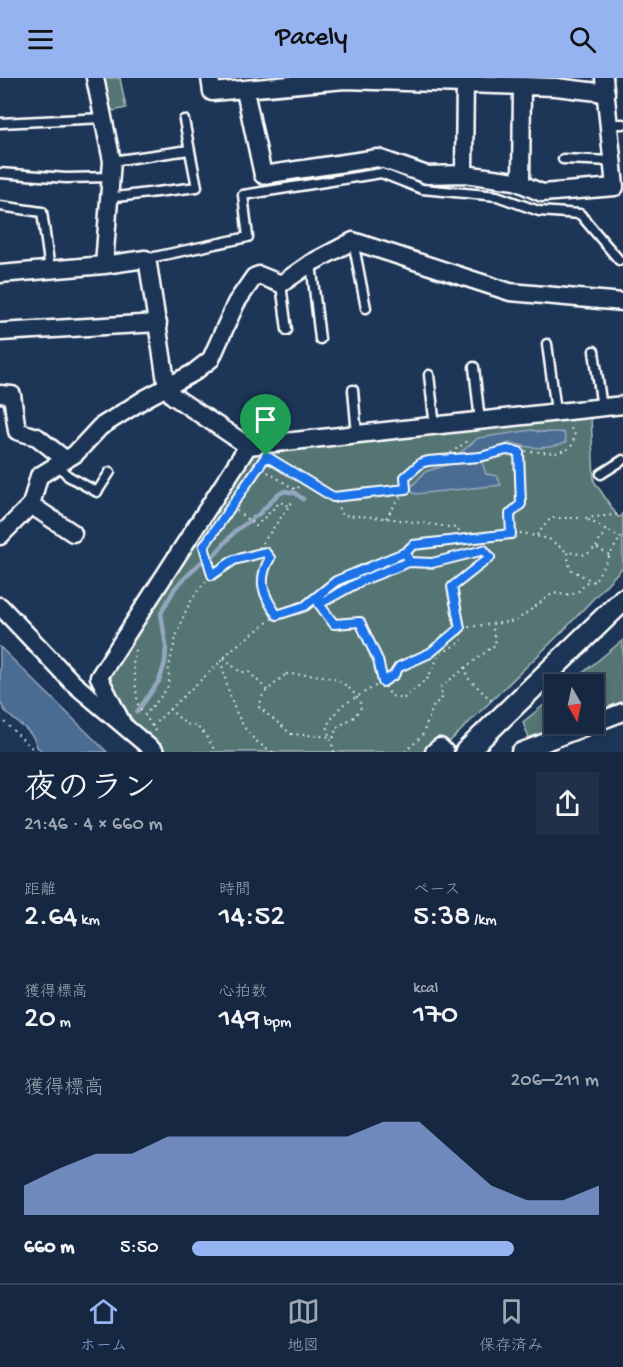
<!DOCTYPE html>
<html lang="ja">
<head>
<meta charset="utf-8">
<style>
	body { margin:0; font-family:"Gochi Hand","Klee One",sans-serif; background:#1f3048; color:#f1f3f6; height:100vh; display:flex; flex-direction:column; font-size:22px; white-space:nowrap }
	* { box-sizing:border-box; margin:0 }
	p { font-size:20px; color:#9ea6b1 }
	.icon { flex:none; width:33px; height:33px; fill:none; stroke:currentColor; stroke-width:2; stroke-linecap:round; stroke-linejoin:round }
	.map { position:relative; height:674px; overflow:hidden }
	.panel { display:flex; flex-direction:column; background:#162841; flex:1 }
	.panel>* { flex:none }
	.needle { width:39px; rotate:171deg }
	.tools { position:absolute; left:544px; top:596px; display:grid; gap:12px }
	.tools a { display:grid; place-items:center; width:60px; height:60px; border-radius:0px; background:#162841; box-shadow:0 3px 9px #0003,0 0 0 2px #35445a; font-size:30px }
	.pin { position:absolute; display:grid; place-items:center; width:51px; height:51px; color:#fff; margin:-62px -26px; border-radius:50% 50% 50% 0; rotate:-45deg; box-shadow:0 0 6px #0007 }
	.pin .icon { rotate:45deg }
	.round { display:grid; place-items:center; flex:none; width:63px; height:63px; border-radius:0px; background:#1f3048 }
	.headline { display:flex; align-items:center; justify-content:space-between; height:102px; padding:0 24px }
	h1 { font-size:33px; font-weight:600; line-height:45px }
	.metrics { display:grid; grid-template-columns:repeat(3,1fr); gap:9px; height:102px; padding:6px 24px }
	.metrics div { display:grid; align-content:center }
	.metrics b { font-size:30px; font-weight:600 }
	.metrics small { font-size:16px; font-weight:400 }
	.metrics p { font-size:16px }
	.chart { height:168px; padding:12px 24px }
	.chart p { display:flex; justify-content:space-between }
	.chart svg { width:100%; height:108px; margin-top:6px; fill:#95b2f1; opacity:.7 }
	ul { padding:0 24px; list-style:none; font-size:20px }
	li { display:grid; grid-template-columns:96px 72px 1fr; align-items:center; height:45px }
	li i { height:15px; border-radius:8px; background:#95b2f1 }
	header { display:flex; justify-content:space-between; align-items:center; height:78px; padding:0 24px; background:#95b2f1; color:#111; font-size:27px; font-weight:600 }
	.tab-bar { display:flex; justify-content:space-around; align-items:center; height:84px; border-top:2px solid #35445a; background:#162841; font-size:16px; color:#9ea6b1 }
	.tab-bar a { display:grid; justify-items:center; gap:3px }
	.tab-bar .selected { color:#95b2f1 }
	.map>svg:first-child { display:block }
	.green { fill:#557575; stroke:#aababa; stroke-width:1.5 }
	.water { fill:#4c6c92; stroke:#94a7be; stroke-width:1.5 }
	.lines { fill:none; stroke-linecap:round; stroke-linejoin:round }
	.stream { stroke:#94a7be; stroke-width:4.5 }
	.service-casing { stroke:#fff; stroke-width:13 }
	.minor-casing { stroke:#fff; stroke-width:21 }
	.tertiary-casing { stroke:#fff; stroke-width:26 }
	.path { stroke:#fff; stroke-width:2; stroke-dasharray:1.5 4.5; stroke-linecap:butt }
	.service { stroke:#1d3557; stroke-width:8 }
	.minor { stroke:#1d3557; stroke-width:16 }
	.tertiary { stroke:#1d3557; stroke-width:21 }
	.route-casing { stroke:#fff; stroke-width:12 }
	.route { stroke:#1a73e8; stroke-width:8 }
</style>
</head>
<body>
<header><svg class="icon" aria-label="menu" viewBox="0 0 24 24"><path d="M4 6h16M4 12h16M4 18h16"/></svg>Pacely<svg class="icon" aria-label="search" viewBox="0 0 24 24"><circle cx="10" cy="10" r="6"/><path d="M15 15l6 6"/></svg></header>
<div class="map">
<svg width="623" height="674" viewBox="0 0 623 674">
	<rect width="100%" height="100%" fill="#1d3557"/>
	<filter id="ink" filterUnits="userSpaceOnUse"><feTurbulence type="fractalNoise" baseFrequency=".0167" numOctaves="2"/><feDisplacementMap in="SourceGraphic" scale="12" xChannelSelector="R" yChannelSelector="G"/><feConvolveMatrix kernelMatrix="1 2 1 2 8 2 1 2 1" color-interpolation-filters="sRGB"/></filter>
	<g filter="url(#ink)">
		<path class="green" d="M 102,0 L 120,0 L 126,30 L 114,33 L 108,28 Z
			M 591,338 L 594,403 L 618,439 L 623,438 L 623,489 L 564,552 L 446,667 L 427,674 L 165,674 L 139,652 L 106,600 L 253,371 Z
			M 623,562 L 623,623 L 594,635 L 594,606 L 569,606 Z
			M 555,618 L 555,645 L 568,645 L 529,660 L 523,644 Z"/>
		<path class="water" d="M 532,352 C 544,357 553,352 564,355 L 566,364 C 551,372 527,371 511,364 L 480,379 L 486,396 L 497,398 L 501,407 L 415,416 L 411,413 L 411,409 L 425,394 L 446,387 L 478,360 Z
			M 0,569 L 107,674 L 44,674 L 37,669 C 32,646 5,644 0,622 C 0,607 0,585 0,569 Z"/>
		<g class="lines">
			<path class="stream" d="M 137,634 L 159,603 L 165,585 L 166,568 L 161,535 L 175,510 L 200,485 L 213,479 L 235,453 L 259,436 L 277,417 L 285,413 L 295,415 L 303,421"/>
			<defs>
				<path id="service" d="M 0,45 L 104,40
					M 610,46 L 623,46
					M 563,81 L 613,83
					M 112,83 L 189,72
					M 0,95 L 66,100 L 111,99
					M 108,120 L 197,109 L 184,42
					M 0,128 L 42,134 L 50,192
					M 353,163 L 366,230
					M 145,181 L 248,159 L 243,117 L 381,95 L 422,111 L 497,118 L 539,133 L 580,136 L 619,182
					M 311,185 L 320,261
					M 281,206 L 287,252
					M 547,266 L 556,333
					M 594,273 L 602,330
					M 474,289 L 480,343
					M 429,297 L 435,349
					M 353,312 L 357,357
					M 59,387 L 68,398 L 97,414 L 110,394
					M 601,396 L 623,382"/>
				<path id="minor" d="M 95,0 L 112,83 L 104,187
					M 210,0 L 212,14 L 345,2 L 556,9 L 606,15
					M 245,13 L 263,97 L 378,80 L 427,97 L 464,96 L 515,103 L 542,115 L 615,109 L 604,0
					M 464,96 L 465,0
					M 521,105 L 522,9
					M 0,196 L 104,187 L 145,181 L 148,186 L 167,310 L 173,318 L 248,368
					M 0,254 L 158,245
					M 0,316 L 12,317 L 17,353 L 37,359 L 66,382
					M 31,427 L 73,455
					M 0,458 L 31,427 L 39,398 L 75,376 L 100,349 L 146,320 L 193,295 L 211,281 L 236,225 L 254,199 L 259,197 L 281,206 L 311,185 L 353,163 L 510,214 L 623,224
					M 0,528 L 73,605 L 155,674
					M 122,645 L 99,599 L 248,368 L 623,327
					M 434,674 L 440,669 L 445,674
					M 520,674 L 623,634"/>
				<path id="tertiary" d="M 466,674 L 623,522"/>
			</defs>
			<use href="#service" class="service-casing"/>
			<use href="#minor" class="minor-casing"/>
			<use href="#tertiary" class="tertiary-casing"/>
			<path class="path" d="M 441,382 L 470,361
				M 262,383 L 258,388 L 296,412 L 305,401 L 271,381
				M 305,401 L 333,419 L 406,411 L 405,399 L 421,385 L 428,383 L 480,379 L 507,372 L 556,375 L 571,370 L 575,357 L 570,349
				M 333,419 L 342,437 L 386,440 L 456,450 L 465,459
				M 232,429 L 256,448 L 280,424 L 289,428
				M 623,436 L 585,440 L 623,461
				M 386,440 L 405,412
				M 511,456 L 510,437 L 521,426 L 519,374
				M 537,457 L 551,440 L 583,440
				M 204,468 L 212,497
				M 596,469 L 606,452
				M 202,470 L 258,388
				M 406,474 L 409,484 L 432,485 L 484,472 L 490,479 L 452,509 L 462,563 L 439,577 L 428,600 L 404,620 L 391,618 L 383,604 L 378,582 L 360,544 L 334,546 L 319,526 L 361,503 L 409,484
				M 256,476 L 265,474 L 270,480 L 261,499 L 268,524 L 277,537
				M 609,477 L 596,469 L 586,477 L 567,474 L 570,491 L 594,504 L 620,460
				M 135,572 L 133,587 L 138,627 L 144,636
				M 224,580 L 240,594 L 249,594 L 267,612
				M 465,589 L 469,601 L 492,623
				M 286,596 C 319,598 344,593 362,628 L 354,639 L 336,650 L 334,659 L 291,656 L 259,629 L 263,616 Z
				M 169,631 L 186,646 L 196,648 L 204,655 L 216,674
				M 0,640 L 36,674
				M 152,648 L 220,584
				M 155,653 L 145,637 C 151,629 163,618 168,608 C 170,603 168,596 169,590 C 179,536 197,491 254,477 L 292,424
				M 273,674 C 237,657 230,619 221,583 L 231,572 L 277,537 L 305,528 L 336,503 L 406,474 L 413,467 L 522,455 L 549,461 L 567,474
				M 334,674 L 327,647 L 341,628 L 394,597 L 399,589 L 430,575 L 460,550 L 516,543 L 553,515 C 575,518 576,518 589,501
				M 405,674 L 422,658 L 434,627 L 442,620 L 441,609 L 496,566 L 492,547"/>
			<use href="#service" class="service"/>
			<use href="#minor" class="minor"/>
			<use href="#tertiary" class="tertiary"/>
		</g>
	</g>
	<g class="lines" filter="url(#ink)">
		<defs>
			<path id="route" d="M 266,378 L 204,468 L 212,497 L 234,482 L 265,474 L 270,480 C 257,502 263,517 277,537 L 305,528 L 336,503 L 406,474 L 409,484 L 361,503 L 319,526 L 334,546 L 360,544 L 378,582 L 383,604 L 394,597 L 399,589 L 430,575 L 460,550 L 452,509 L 490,479 L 484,472 L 432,485 L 409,484 L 406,474 L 413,467 L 511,456 L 510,436 L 521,426 L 519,374 L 507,372 L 480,379 L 428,383 L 421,385 L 405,399 L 406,411 L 333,419 L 266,378"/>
		</defs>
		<use href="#route" class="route-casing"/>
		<use href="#route" class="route"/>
	</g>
</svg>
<div class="tools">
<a><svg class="needle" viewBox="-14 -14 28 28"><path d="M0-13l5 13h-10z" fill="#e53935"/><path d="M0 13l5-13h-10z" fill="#9ea6b1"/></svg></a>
</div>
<div class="pin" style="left:266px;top:378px;background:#1e9e55"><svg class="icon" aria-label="arrive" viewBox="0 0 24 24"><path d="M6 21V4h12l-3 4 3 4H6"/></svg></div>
</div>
<section class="panel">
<div class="headline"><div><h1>夜のラン</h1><p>21:46 · 4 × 660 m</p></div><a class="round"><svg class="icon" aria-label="share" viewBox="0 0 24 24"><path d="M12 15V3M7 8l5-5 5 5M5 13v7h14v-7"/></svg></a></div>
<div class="metrics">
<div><p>距離</p><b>2.64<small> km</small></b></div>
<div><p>時間</p><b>14:52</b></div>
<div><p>ペース</p><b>5:38<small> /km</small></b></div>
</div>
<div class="metrics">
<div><p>獲得標高</p><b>20<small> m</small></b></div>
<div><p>心拍数</p><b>149<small> bpm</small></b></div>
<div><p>kcal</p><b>170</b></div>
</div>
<div class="chart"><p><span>獲得標高</span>206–211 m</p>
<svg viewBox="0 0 160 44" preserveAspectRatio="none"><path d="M0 44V32L10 25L20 19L30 19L40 12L50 12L60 12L70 12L80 12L90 12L100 6L110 6L120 19L130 32L140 38L150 38L160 32V44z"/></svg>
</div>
<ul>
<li><b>660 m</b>5:50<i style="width:79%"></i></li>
</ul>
</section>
<nav class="tab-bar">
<a class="selected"><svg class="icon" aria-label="home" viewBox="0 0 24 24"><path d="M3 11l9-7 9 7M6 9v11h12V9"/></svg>ホーム</a>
<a><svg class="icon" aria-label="map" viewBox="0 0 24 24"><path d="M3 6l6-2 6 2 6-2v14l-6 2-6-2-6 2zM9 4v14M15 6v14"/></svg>地図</a>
<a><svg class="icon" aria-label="saved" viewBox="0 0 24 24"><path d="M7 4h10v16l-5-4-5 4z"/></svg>保存済み</a>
</nav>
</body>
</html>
